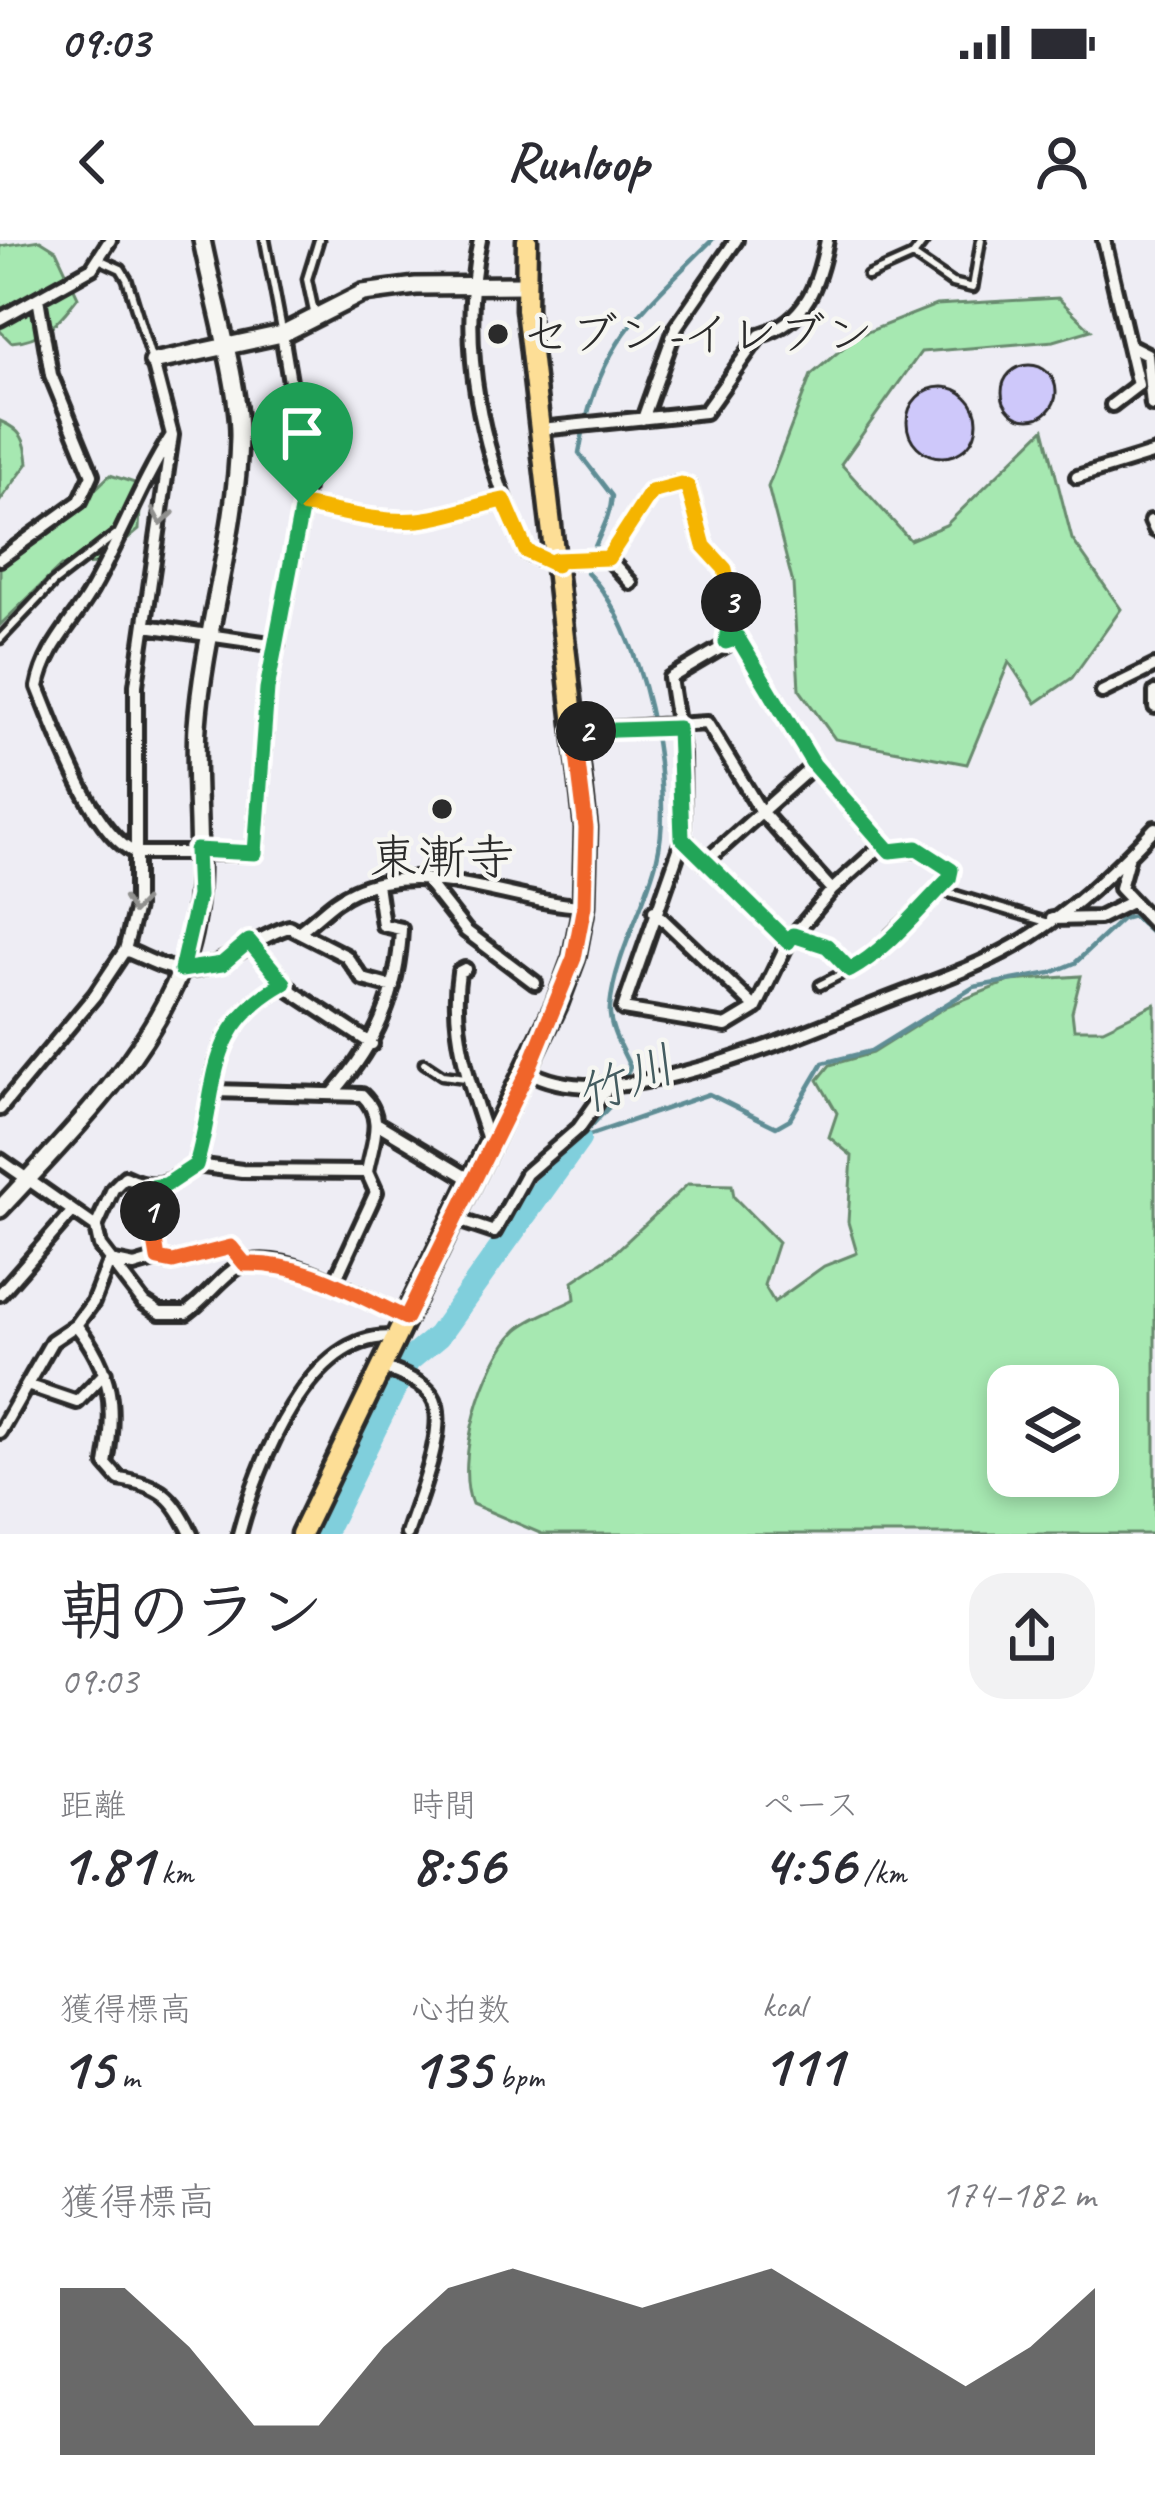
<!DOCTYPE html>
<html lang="ja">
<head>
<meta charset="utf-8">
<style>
	body { margin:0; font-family:Caveat,"Klee One",sans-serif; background:#f2f2f3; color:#2b2b33; height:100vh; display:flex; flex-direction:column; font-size:45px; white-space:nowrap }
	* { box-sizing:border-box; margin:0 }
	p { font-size:39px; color:#7c7c81 }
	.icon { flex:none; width:66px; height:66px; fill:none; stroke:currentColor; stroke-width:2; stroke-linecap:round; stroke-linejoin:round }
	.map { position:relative; height:1294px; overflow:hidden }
	.sheet { display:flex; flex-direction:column; background:#fff; flex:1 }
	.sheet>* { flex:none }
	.controls { position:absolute; left:987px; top:1125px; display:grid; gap:24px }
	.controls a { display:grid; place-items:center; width:132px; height:132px; border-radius:24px; background:#fff; box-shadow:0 6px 18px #0003; font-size:60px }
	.pin { position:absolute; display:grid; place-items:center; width:102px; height:102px; color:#fff; margin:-123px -51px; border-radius:50% 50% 50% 0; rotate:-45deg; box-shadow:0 0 12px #0007 }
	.pin .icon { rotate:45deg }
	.km { position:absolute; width:60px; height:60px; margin:-30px; border-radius:50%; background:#222; color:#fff; font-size:33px; line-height:60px; text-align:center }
	.round { display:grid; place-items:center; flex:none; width:126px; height:126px; border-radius:36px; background:#f2f2f3 }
	.head { display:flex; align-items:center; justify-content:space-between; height:204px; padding:0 60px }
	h1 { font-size:66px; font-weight:700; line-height:90px }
	.stats { display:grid; grid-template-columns:repeat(3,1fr); gap:18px; height:204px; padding:12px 60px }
	.stats div { display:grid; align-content:center }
	.stats b { font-size:60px; font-weight:700 }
	.stats small { font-size:33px; font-weight:400 }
	.stats p { font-size:33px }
	.chart { height:336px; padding:24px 60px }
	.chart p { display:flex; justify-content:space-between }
	.chart svg { width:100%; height:216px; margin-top:12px; fill:#2b2b2b; opacity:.7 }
	.status { display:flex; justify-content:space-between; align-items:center; height:84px; padding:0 60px; background:#fff; direction:ltr }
	.status svg { height:33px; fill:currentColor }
	header { display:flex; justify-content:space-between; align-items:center; height:156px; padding:0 60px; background:#fff; font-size:54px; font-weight:700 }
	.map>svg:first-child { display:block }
	.green { fill:#a6e8b1; stroke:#688a6e; stroke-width:3; fill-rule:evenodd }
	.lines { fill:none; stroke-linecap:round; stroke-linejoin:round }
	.stream { stroke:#5e8d95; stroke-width:4.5 }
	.river { stroke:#80cfdc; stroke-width:24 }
	.building { fill:#cec8fa; stroke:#2b2b2b; stroke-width:3 }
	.lane-casing { stroke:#2b2b2b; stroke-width:15 }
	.street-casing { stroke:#2b2b2b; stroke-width:20 }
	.secondary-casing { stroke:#2b2b2b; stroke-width:24 }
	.primary-casing { stroke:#2b2b2b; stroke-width:27 }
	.lane { stroke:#f6f6f2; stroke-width:6 }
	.street { stroke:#f6f6f2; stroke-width:10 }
	.secondary { stroke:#f6f6f2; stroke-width:15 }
	.primary { stroke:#fdde96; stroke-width:18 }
	.oneway { stroke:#90908e }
	.split-1-casing { stroke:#fff; stroke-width:24 }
	.split-2-casing { stroke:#fff; stroke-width:24 }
	.split-3-casing { stroke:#fff; stroke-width:24 }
	.split-4-casing { stroke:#fff; stroke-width:24 }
	.split-1 { stroke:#22a559; stroke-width:15 }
	.split-2 { stroke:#f0652b; stroke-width:15 }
	.split-3 { stroke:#22a559; stroke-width:15 }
	.split-4 { stroke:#f5b400; stroke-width:15 }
	.poi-dot { fill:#2b2b2b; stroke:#f6f6f2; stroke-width:4.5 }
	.labels { text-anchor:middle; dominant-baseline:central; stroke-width:9; stroke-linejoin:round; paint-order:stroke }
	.poi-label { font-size:48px; fill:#2b2b2b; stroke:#f6f6f2; text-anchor:start }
	.water-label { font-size:51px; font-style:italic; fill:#445c60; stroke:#f6f6f2 }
</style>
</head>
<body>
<div class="status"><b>09:03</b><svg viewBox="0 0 49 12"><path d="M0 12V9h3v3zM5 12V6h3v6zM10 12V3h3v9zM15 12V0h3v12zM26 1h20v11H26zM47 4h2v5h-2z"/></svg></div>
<header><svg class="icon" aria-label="back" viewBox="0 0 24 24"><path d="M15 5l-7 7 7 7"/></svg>Runloop<svg class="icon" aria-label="person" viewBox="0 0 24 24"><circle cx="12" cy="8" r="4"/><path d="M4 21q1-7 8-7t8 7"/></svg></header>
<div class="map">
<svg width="1155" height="1294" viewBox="0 0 1155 1294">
	<rect width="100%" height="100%" fill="#eeedf4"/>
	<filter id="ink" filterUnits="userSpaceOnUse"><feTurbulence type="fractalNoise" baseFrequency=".00833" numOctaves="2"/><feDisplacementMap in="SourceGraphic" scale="24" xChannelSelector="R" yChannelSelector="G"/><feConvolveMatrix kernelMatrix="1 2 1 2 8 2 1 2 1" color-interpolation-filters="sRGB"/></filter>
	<g filter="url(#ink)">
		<path class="green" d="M 40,0 L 56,10 L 78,57 C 59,82 43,100 11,102 L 0,91 L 0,6 Z
			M 1058,58 L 1091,90 L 1054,101 L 921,112 L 841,224 L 910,300 L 946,285 L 1044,189 L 1072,299 L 1121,369 L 1072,438 L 1036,463 L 1009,422 L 967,524 L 835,499 L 799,449 L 793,344 L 768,247 L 811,135 L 857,96 L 936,65 Z
			M 0,181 C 22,190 26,200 28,223 L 0,261 Z
			M 110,235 L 141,245 L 139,290 L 98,324 L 61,326 L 0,385 L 0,321 L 43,299 Z
			M 1081,736 L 1072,772 L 1074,789 L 1103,789 L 1155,764 L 1155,1294 L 542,1294 L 472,1264 C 454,1222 484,1121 517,1090 C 531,1077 557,1069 575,1059 L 573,1041 L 612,1015 L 688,944 L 732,945 L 734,957 L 778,1002 L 764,1045 L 774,1062 L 824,1026 L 857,1013 L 848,982 L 852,916 L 829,897 L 837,873 L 818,840 L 830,825 L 872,813 L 947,766 L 1010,741 ZM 1008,1146 L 1098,1146 L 1098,1236 L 1008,1236 Z"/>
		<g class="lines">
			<path class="stream" d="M 584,897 L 709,854 L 776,887 L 790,879 L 823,823 L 871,811 L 974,747 L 1051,733 L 1075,723 L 1122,679 L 1133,676 L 1155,696
				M 579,899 L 611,865 L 630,827 C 622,809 608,787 610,767 C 615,715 645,667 657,618 C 675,546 642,384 587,333 C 591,304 610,285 612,256 L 579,213 C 598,103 637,75 712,0"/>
			<path class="river" d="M 323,1294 L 408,1121 L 438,1096 L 579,899"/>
		</g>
		<path class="building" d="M1002 152a27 27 0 1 1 54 0a27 27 0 1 1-54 0Z
			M907 182a35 35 0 1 1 70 0a35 35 0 1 1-70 0Z"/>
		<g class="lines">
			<defs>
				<path id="lane" d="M 265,0 L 282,90
					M 913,16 L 952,43 L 973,48 L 981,0
					M 101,20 L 121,29 L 127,39 L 151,118
					M 868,36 L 913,16 L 925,0
					M 315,77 L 307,39 L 319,0
					M 0,399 L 53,343 L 115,295
					M 939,650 L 1046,682
					M 797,696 L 827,706 L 850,729
					M 820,745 L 877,716 L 890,694 L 949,639 L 951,630 C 919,604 923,616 890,611 L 883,604
					M 424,823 L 442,835 L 466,838"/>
				<path id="street" d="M 480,0 C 457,108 482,212 526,312 L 556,325
					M 1104,0 L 1138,145 L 1112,165
					M 0,79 L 92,28 L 110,0
					M 1129,105 L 1147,114 L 1152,165
					M 643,179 L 676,87 L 736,0
					M 541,189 L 705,172 L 760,95 C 807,82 819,42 827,0
					M 172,195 C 139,246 119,304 88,356 C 69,387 45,409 38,447 C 56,491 92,594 136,613 L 255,613 L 267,449 L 307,243 L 282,94
					M 1077,237 L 1155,213
					M 302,265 C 341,272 379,283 418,280 C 445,278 475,265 504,261
					M 1151,281 L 1155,290
					M 608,318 L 631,343
					M 0,319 L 80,261 L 92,235 L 51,135 L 38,58
					M 555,320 L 608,318 L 651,252 L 681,244 L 689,247 L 703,306 L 725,329 L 732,366 L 726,402
					M 146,386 L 277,405
					M 1102,452 L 1155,426
					M 1155,452 L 1155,467
					M 574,491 L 707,483 L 760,570 L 832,650 L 883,604 L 814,525 L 738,398 L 670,438 L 682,514 L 683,598 L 623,769 L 726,786 L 756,768 L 788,702 L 832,650
					M 683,598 L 788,702
					M 1129,615 L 1120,648 L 1155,685
					M 705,622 L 814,525
					M 425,639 L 466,691 L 535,743
					M 654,671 L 756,768
					M 1052,679 L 1099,678 L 1131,662
					M 301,690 C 319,677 333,660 354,651 C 428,618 508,663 584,666
					M 249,701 L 293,752 L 372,804
					M 125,710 C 142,716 163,729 181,730 C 217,734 252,698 289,687 L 346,716 L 363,739 L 393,747
					M 465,729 L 459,732 C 450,788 470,849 489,902
					M 528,831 C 610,880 796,796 879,763 C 924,745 972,730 1014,706 C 1066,677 1114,631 1155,588
					M 214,851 L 362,855 C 386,878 372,903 367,932
					M 334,852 C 377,803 398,755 401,689 L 383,685 L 377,644
					M 0,869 L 95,755 L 125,710 L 136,667 L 136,445 L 172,195 L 153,122
					M 378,884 L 473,941
					M 0,920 L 96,987 L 100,1006 L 143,1062 L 160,1073 L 186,1073 C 205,1061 226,1030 244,1024 C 290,1009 366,1060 407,1079
					M 196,925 L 242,931 L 367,932 L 376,952 L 335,1041
					M 455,979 L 494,992 L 526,934 L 579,888 L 610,844
					M 96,987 L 113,949 L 125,937 C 156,952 169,943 196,925 C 221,843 200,790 284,743
					M 158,1019 L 173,1022 L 231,1007 L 245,1024
					M 115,1022 L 134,1026 L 158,1019 L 146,948
					M 0,1054 L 72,972
					M 76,1085 C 113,1131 116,1167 106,1224 L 119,1239 C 160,1245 174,1257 191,1294
					M 383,1127 C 399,1134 422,1141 432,1156 C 451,1183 416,1265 407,1294
					M 27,1145 L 77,1162 L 105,1133
					M 0,1192 L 52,1101 L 76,1085 L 93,1062 L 110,1019
					M 239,1294 C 257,1226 310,1087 397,1098"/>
				<path id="secondary" d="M 153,122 L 282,94 L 363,53 L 416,46 L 525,45
					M 0,969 C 68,895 142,825 181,730 C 212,654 192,567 197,486 C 204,390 237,295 239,197 C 240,148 212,52 202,0"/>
				<path id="primary" d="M 301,1294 L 557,764 L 574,718 L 584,666 L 586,588 L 526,69 L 527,0"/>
			</defs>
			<use href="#lane" class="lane-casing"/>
			<use href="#street" class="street-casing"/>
			<use href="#secondary" class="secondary-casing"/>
			<use href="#primary" class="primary-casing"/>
			<use href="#lane" class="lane"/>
			<use href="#street" class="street"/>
			<use href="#secondary" class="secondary"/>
			<use href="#primary" class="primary"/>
		</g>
		<defs><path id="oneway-chevron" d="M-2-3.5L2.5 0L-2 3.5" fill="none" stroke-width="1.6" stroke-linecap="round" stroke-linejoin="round" transform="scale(3)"/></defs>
		<g class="oneway">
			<use href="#oneway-chevron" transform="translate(162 277) rotate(99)"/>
			<use href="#oneway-chevron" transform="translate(134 665) rotate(96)"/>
		</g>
	</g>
	<g class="lines" filter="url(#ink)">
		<defs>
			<path id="split-1" d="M 150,971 L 146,948 L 166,945 L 196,925 C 220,845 202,789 284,743 L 249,701 L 222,724 L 181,730 L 198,656 L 196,610 L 255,613 L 267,449 L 302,265"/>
			<path id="split-2" d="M 150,971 L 158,1019 L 173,1022 L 231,1007 L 245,1024 C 306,1022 353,1054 406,1078 L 528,831 L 574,718 L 584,666 L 586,588 L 574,491 L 586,491"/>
			<path id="split-3" d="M 586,491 L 678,488 L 682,598 L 788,702 L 793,695 L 827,706 L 850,730 C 885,712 920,668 949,639 L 951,630 L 917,608 L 890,611 L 814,525 L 738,398 L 726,402 L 731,362"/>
			<path id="split-4" d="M 302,265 C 341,272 379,283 418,280 C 446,278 476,265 504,260 L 526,311 L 556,325 L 555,320 L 608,318 L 651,252 L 681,244 L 688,247 L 704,306 L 725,329 L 731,362"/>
		</defs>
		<use href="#split-1" class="split-1-casing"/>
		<use href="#split-2" class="split-2-casing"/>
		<use href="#split-3" class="split-3-casing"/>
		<use href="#split-4" class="split-4-casing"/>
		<use href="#split-1" class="split-1"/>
		<use href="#split-2" class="split-2"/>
		<use href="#split-3" class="split-3"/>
		<use href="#split-4" class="split-4"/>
	</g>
	<g class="poi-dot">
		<circle cx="498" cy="94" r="12"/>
		<circle cx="442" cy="569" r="12"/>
	</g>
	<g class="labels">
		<g class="poi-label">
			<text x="522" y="94">セブン-イレブン</text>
			<text x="442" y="617" text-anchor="middle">東漸寺</text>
		</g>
		<g class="water-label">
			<text transform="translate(625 840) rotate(-21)">竹川</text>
		</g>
	</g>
</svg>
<div class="controls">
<a><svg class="icon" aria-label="layers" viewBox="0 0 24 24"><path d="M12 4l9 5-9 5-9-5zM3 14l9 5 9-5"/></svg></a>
</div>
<div class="pin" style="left:302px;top:265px;background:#1e9e55"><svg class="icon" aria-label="arrive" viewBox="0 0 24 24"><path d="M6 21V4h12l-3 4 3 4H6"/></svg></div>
<b class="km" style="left:150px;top:971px">1</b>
<b class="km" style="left:586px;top:491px">2</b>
<b class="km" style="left:731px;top:362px">3</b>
</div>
<section class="sheet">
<div class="head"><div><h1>朝のラン</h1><p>09:03</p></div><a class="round"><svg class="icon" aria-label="share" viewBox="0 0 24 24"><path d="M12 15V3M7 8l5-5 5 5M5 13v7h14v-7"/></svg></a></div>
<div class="stats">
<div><p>距離</p><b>1.81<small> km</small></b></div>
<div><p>時間</p><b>8:56</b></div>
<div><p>ペース</p><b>4:56<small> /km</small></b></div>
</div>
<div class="stats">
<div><p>獲得標高</p><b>15<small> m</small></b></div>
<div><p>心拍数</p><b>135<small> bpm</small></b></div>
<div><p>kcal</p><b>111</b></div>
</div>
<div class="chart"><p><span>獲得標高</span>174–182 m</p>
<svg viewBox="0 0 160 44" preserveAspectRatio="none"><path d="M0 44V10L10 10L20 22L30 38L40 38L50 22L60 10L70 6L80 10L90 14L100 10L110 6L120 14L130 22L140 30L150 22L160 10V44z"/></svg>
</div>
</section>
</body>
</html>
